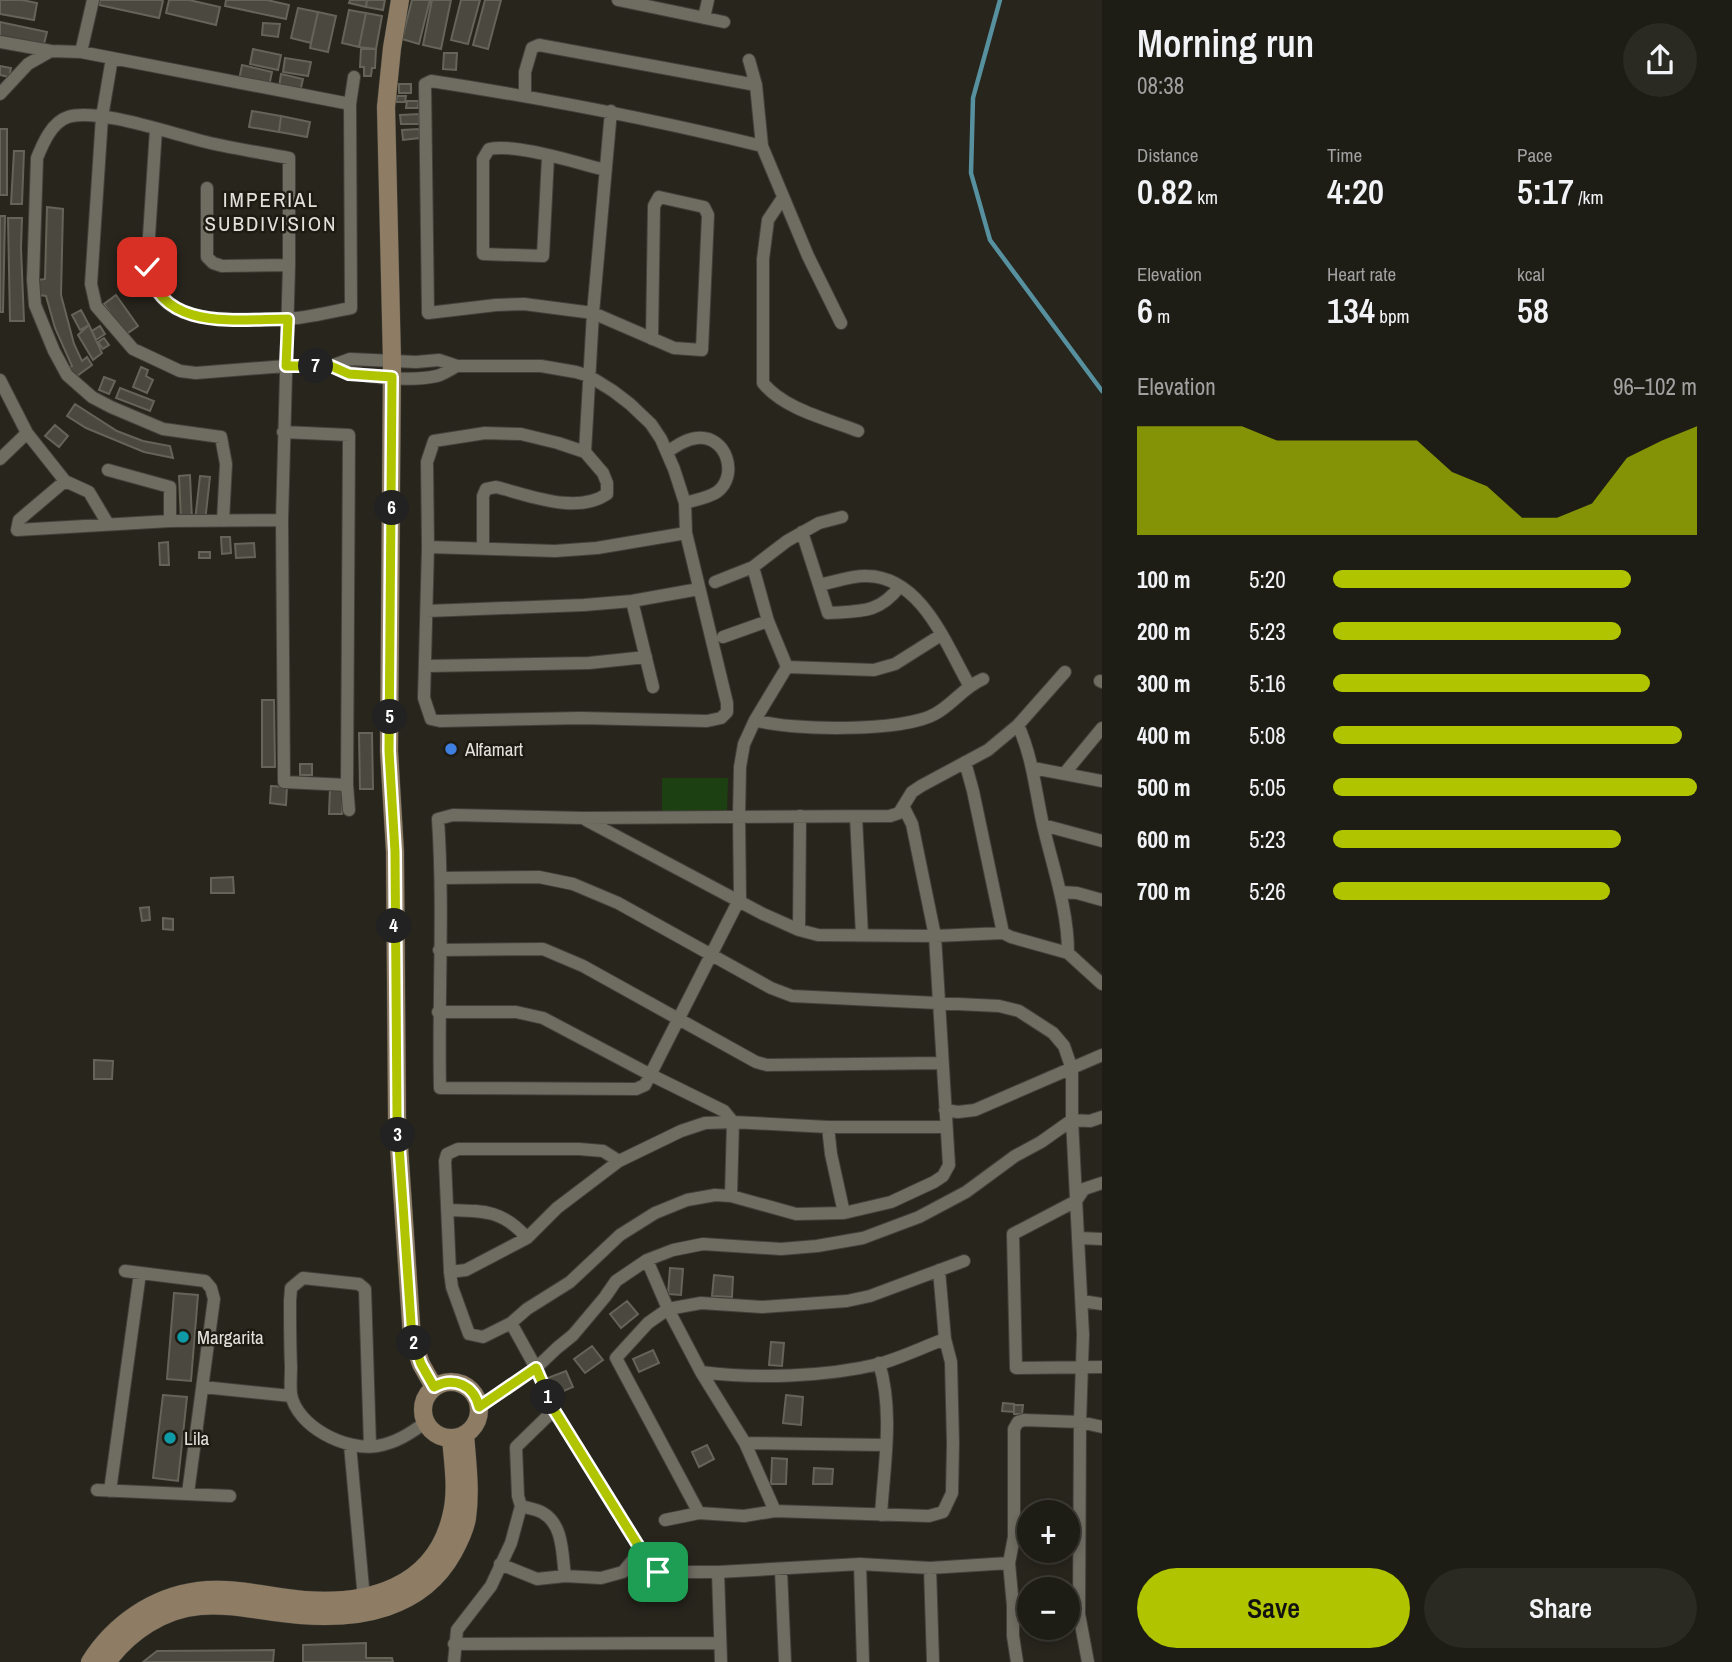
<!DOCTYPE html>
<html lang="en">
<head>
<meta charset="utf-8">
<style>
	body { margin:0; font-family:"Archivo Narrow",sans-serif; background:#2a2922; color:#f1f3f6; height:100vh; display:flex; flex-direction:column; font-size:26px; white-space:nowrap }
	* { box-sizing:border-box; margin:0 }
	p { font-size:23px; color:#a0a1a0 }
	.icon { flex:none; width:38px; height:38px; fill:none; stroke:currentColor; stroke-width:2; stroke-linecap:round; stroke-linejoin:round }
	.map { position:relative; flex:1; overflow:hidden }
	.sheet { display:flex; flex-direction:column; background:#1d1c15; width:630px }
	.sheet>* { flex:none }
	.buttons { position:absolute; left:1017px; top:1500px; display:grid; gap:14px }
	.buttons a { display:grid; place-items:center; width:63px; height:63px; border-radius:50%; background:#1d1c15; box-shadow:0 4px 10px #0003,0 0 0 2px #3b3a34; font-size:35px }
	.pin { position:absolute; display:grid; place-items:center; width:60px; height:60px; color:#fff; margin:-30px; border-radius:14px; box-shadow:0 4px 10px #0006 }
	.km { position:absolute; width:35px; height:35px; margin:-18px; border-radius:50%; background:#222; color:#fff; font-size:19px; line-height:35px; text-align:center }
	.round { display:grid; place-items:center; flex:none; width:74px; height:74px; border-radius:37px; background:#2a2922 }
	.head { display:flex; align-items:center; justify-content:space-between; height:119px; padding:0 35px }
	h1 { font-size:38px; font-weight:600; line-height:52px }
	.figures { display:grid; grid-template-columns:repeat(3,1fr); gap:10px; height:119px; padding:7px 35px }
	.figures div { display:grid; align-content:center }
	.figures b { font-size:35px; font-weight:600 }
	.figures small { font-size:19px; font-weight:400 }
	.figures p { font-size:19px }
	.chart { height:196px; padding:14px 35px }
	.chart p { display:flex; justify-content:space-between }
	.chart svg { width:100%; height:126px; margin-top:7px; fill:#b0c500; opacity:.7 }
	.button { display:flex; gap:14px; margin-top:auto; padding:14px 35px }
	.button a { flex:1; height:80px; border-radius:42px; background:#b0c500; color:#111; font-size:28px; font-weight:600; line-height:80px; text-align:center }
	.button a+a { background:#2a2922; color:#f1f3f6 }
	ul { padding:0 35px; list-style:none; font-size:23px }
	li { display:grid; grid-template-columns:112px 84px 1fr; align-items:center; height:52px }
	li i { height:18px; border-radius:9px; background:#b0c500 }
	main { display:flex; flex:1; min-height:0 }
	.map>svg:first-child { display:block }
	.green { fill:#1c4012 }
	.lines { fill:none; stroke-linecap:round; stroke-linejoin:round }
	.stream { stroke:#5791a0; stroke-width:4.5 }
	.building { fill:#4b493f; stroke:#666359; stroke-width:2 }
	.street-casing { stroke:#42403a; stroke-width:14 }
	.secondary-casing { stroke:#42403a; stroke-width:19 }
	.street { stroke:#6f6c62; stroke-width:12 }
	.secondary { stroke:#8e7d64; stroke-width:18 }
	.route-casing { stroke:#fff; stroke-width:14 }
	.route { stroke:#b0c500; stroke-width:9 }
	.shop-dot { fill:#3f7fe0; stroke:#1e1b13; stroke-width:2.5 }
	.culture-dot { fill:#0f9aa8; stroke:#1e1b13; stroke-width:2.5 }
	.labels { text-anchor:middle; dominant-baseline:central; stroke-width:5; stroke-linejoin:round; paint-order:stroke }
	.poi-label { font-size:19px; fill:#e2e0db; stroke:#1e1b13; text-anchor:start }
	.neighbourhood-label { font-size:21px; letter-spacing:2px; fill:#e2e0db; stroke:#1e1b13 }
</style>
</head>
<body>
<main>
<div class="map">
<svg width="1102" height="1662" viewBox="0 0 1102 1662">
	<rect width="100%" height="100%" fill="#27251c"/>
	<path class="green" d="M 662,778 L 728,778 L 727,813 L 662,814 Z"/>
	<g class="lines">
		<path class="stream" d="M 1000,0 L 973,98 L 971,173 L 990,240 L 1102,391"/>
	</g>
	<path class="building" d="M 0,0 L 22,0 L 37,3 L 34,20 L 0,14 Z
		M 100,0 L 161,0 L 163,1 L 159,18 L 99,5 Z
		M 169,0 L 189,0 L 220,7 L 216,25 L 166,13 Z
		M 226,0 L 267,0 L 289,5 L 286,19 L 225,6 Z
		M 350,0 L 367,0 L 366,7 L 349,3 Z
		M 367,0 L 385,0 L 383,10 L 366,7 Z
		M 412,0 L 430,0 L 419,44 L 402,39 Z
		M 432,0 L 451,0 L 441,49 L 423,45 Z
		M 461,0 L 480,0 L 468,44 L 451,40 Z
		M 485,0 L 501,0 L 488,49 L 473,45 Z
		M 298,8 L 318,12 L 311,43 L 291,38 Z
		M 349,10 L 366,13 L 359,47 L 342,43 Z
		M 318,12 L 336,16 L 328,52 L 310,48 Z
		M 366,13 L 382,16 L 376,49 L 359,47 Z
		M 0,22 L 47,32 L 43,48 L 0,39 Z
		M 263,23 L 280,24 L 278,37 L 262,35 Z
		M 253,49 L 281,55 L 278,70 L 250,64 Z
		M 361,49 L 376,49 L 375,68 L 372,68 L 371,76 L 364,76 L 364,67 L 360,67 Z
		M 444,53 L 457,53 L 456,70 L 443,69 Z
		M 285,58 L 311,62 L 308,76 L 283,72 Z
		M 242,65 L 272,72 L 269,86 L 239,80 Z
		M 0,66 L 11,68 L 9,77 L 0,75 Z
		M 281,74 L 303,79 L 300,92 L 279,87 Z
		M 399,84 L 411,84 L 411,93 L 399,93 Z
		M 397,96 L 406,96 L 405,102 L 396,102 Z
		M 407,101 L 419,101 L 418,108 L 406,108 Z
		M 252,111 L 281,116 L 279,132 L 249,127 Z
		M 419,114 L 419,124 L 401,124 L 400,115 Z
		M 281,116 L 310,122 L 307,137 L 279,132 Z
		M 0,129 L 7,129 L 7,195 L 0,195 Z
		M 419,129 L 420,138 L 403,140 L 402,130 Z
		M 14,151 L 24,151 L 22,204 L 11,204 Z
		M 47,207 L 63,209 L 61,295 L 74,344 L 82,361 L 87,357 L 92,365 L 73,379 L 65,370 L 72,366 L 55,328 L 46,296 L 39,295 L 38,280 L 45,279 Z
		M 0,216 L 5,216 L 3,312 L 0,312 Z
		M 8,218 L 22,218 L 21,248 L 24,321 L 10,321 Z
		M 116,295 L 138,326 L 125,335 L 104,304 Z
		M 81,310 L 89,325 L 80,330 L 72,315 Z
		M 89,325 L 102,353 L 93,360 L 78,335 Z
		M 100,326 L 105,334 L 96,340 L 92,331 Z
		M 104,338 L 109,345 L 103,349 L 98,342 Z
		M 141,367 L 148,370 L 146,376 L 153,380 L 147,393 L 133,387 Z
		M 104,377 L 115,381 L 109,394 L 99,390 Z
		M 120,388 L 154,401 L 150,411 L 116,398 Z
		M 75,404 L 117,431 L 143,441 L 170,446 L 173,458 L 144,452 L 86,428 L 67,416 Z
		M 55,425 L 68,436 L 59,447 L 45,436 Z
		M 190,475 L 192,520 L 181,520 L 179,476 Z
		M 200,476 L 210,477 L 205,522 L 195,521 Z
		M 221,537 L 230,537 L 231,553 L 222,554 Z
		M 168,542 L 169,565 L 160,565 L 159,543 Z
		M 254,543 L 255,557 L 236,558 L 235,544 Z
		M 199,552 L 210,552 L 210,558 L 199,558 Z
		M 262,700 L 274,700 L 275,767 L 262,767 Z
		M 359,733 L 372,733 L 373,789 L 360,789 Z
		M 300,764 L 312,764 L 312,775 L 300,775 Z
		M 271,786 L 287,787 L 286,805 L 270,803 Z
		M 330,788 L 343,789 L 342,814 L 329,814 Z
		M 233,877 L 234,893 L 211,893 L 211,878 Z
		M 149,907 L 150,920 L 142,921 L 140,908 Z
		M 163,918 L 173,919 L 173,930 L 163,929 Z
		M 94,1060 L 113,1061 L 112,1079 L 94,1079 Z
		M 670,1268 L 683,1269 L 681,1295 L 668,1294 Z
		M 714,1275 L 733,1277 L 732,1297 L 712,1296 Z
		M 174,1293 L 198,1295 L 191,1381 L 167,1379 Z
		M 627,1301 L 638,1314 L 621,1328 L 610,1314 Z
		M 771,1342 L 784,1343 L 782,1366 L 769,1365 Z
		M 592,1346 L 603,1360 L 585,1373 L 574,1359 Z
		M 653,1350 L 659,1363 L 639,1372 L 633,1359 Z
		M 566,1371 L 573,1387 L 552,1396 L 545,1379 Z
		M 163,1395 L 187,1397 L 178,1481 L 153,1478 Z
		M 786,1395 L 803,1397 L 801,1425 L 783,1423 Z
		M 1003,1403 L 1014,1404 L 1014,1412 L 1002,1411 Z
		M 1014,1405 L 1023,1405 L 1022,1414 L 1014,1414 Z
		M 707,1445 L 714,1459 L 699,1467 L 692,1452 Z
		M 772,1458 L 787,1459 L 786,1484 L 771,1484 Z
		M 814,1468 L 833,1469 L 832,1484 L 813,1484 Z
		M 366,1643 L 366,1658 L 392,1658 L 393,1662 L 303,1662 L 303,1645 Z
		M 274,1650 L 273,1662 L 143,1662 L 157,1651 Z"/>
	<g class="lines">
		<defs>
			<path id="street" d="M 618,0 L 724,22
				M 704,18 L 708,0
				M 0,42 L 51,51 L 81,52 L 350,104
				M 81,52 L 93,0
				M 112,58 L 102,117 L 91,284 L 96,306 L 133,349 L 180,371 L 196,373 L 286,366 L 331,366 L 350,359 L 416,362 L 439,360 L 457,366 L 541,366 L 576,372 L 589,376 L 613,391 L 630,404 L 651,424 L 661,439 L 674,469 L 685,503 L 686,533 L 727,703 L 727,712 L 721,718 L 707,721 L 581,718 L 440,721 L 431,719 L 424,698 L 428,547 L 427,462 L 434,441 L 485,433 L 521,434 L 558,443 L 585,452 L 603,473 L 607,483 L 607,494 C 576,515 529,495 496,487 L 486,489 L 483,496 L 483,549
				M 749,60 L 756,85 L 762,146 L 808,256 L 841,323
				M 0,94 L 28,64 L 51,51
				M 525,95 L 525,72 L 532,48 L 539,45 L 756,85
				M 156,129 L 147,267 C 159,317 198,319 242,319 C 256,319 271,319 286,319 C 307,318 329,312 351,308 L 350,104 L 354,77
				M 548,157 L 543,256 L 483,254 L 483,159 L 489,149 C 515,143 577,163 605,170
				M 207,188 L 207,257 L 213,263 L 222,266 L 289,265
				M 782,199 L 768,220 L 763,259 L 763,383 C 784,409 827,419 858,431
				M 652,339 L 654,206 L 659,197 L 704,207 L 708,215 L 702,350 L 674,348 L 593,313 L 524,304 L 496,305 L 428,313 L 425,84 L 431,81 C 542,98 652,119 762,146
				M 331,366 C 359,378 408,382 437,376 C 444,374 451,369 457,366
				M 0,380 L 27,433 L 65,481 L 89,492 L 108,524
				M 283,432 L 349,435 L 347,785 L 349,810
				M 585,452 L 593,313 L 611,111
				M 667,452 C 676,446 686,439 697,438 C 727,435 739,476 717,492 C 708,498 695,500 685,503
				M 0,459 L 27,433
				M 108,470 L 170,487 L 170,521
				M 65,481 L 19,520 L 17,530 L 170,521 L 282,520
				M 223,521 L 226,464 L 221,437 L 163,429 L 111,407 L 92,397 L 67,375 L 54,351 L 35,305 L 33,280 L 37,158 C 43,143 52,122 68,117 C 97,107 178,136 210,143 C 236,149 263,153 289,158 L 289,265 L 282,520 L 284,782 L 347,785
				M 802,532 L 828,613 C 860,611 879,614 900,586
				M 428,547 L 555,551 L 597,548 L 686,533
				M 753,567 L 768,621 L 787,667
				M 715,582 L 753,567 L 787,541 L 819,523 L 842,517
				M 819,585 C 835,582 852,575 867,576 C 922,577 946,645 969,685
				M 632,601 L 653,687
				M 427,611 L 584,605 L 632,601 L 699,589
				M 723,637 L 768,621
				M 427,666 L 589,663 L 646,657
				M 787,667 L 755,720 L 744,744 L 740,767 L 739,816 L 740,898 L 645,1085 L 636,1089 L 440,1088 C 438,998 444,908 438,819 L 453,815 L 583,818 L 890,816 L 899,813 L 912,792 L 921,786 L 988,750 L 1018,725 L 1065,672
				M 787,667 L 874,670 L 895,664 L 941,635
				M 1100,681 L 1102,682
				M 755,720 C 790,731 903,732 935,714 C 953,704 964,687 983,679
				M 1018,725 C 1033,759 1035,789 1043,825 C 1053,868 1068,909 1068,953
				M 965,762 L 973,791 L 1003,933
				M 1033,768 L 1102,781
				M 1064,774 L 1102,728
				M 856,817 L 862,935
				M 586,820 L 763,914 L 799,930 L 818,935 L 935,936 L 1003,933 L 1011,937 L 1068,953 L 1102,984
				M 1043,825 L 1102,841
				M 442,878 L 539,877 L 573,884 L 618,903 L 771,988 L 792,996 L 999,1006 L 1019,1011 L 1053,1033 L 1064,1046 L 1072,1069 L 1072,1120 L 1083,1335 L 1080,1422 L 1079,1614 L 1088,1662
				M 1061,892 L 1077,893 L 1102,900
				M 799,930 L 800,816
				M 439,950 L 543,949 L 583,966 L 756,1062 L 767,1065 L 942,1063
				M 438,1012 L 516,1012 L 543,1018 L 651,1075 L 724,1111 L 733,1122 L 731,1196
				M 945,1110 L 958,1112 L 975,1110 L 1102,1055
				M 828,1127 L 831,1154 L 844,1213
				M 619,1161 L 603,1151 L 579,1149 L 458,1149 L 447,1154 L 445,1161 L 450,1272 L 452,1287 L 469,1334 L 483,1337 L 511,1323 L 527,1309 L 570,1282 L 620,1235 L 655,1213 L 687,1200 L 715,1195 L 731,1196 L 796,1214 L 844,1213 L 891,1202 L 934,1182 L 943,1176 L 949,1165 L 935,936 L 912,824 L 904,808
				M 1102,1183 L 1084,1189 L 1076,1201 L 1013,1234 L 1016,1368 L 1102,1367
				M 447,1210 C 482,1211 502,1209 527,1238
				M 1079,1238 L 1102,1239
				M 647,1260 L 668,1309 L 701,1372 L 745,1443 L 775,1511
				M 125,1271 L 205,1281 L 211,1288 L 214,1299 L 188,1493
				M 450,1272 L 466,1270 L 527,1238 L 557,1208 L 619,1161 L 681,1131 L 705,1123 L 733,1122 L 828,1127 L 946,1127
				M 1082,1301 L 1102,1304
				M 511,1323 L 536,1368 L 554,1410 L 641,1550 L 648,1568 L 658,1572 L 718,1572 L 860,1564 L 930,1568 L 1009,1563
				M 879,1363 C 894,1412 884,1465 881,1515
				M 701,1372 C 756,1379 825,1377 879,1364 C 901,1358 923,1347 945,1339
				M 203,1387 L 291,1396
				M 479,1407 L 536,1368 L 557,1348 L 573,1335 L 605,1297 L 616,1281 L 647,1260 L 673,1250 L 703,1244 L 781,1249 L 817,1246 L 863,1238 L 919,1217 L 966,1192 L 1015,1156 L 1041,1142 L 1072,1120 L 1090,1121 L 1102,1117
				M 745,1443 L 885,1445
				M 350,1445 L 364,1599
				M 370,1446 L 365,1289 L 359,1284 L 303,1278 L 291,1288 L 290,1301 C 290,1323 290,1345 291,1367 C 291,1375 290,1385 291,1394 C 297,1427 346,1451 377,1446 C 396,1443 411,1433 426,1422
				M 97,1490 L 230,1496
				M 110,1491 L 140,1273
				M 521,1506 C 528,1508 537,1509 543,1513 C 564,1525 562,1556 565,1576
				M 699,1513 L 616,1358 L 648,1323 L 668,1309 L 701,1303 L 762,1307 L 847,1301 L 870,1296 L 964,1261
				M 665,1520 L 699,1513 L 744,1516 L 775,1511 L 929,1516 L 943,1512 L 952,1493 L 953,1443 L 951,1362 L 945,1339 L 939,1270
				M 500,1564 L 537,1579 L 565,1576 L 601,1578 L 623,1572 L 641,1550
				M 860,1564 L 863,1662
				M 930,1568 L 933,1662
				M 781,1570 L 785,1662
				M 718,1572 L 721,1662
				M 454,1644 L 720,1643
				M 454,1662 L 457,1630 L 491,1586 L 511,1543 L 521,1506 L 518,1496 L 516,1447 L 554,1410
				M 1017,1662 L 1013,1636 L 1013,1606 L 1009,1563 L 1014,1537 L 1014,1429 L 1018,1422 L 1024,1420 L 1080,1422 L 1102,1427"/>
			<path id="secondary" d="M 400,0 L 392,48 L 386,107 L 392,361 L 389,751 L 395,852 L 397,1117 L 412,1338 L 421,1364 L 434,1387
				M423 1410a28 28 0 1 1 56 0a28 28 0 1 1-56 0Z
				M 90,1662 C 114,1624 153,1597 198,1591 C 234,1586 268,1597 304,1600 C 367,1605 434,1588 451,1517 C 458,1491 453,1464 451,1438
				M 107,1662 C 129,1632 163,1609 200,1606 C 234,1603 267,1613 300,1615 C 359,1620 422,1609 453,1553 C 459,1542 465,1530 467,1518 C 471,1490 467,1462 465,1434"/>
		</defs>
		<use href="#street" class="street-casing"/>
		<use href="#secondary" class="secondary-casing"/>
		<use href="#street" class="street"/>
		<use href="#secondary" class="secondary"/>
	</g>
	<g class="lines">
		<defs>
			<path id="route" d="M 147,267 C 162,332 236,319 288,319 L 286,366 L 331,366 L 349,374 L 392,377 L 389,751 L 395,852 L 397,1116 L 412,1338 L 421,1364 L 434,1387 C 454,1376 474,1385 479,1407 L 536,1368 L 554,1410 L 641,1550 L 648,1568 L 658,1572"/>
		</defs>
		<use href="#route" class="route-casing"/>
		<use href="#route" class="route"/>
	</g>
	<circle class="shop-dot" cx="451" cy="749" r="7"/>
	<g class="culture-dot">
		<circle cx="183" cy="1337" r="7"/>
		<circle cx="170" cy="1438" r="7"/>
	</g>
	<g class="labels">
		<g class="poi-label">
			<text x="465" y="749">Alfamart</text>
			<text x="197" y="1337">Margarita</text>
			<text x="184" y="1438">Lila</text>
		</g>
		<g class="neighbourhood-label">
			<text x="271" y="199">IMPERIAL<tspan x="271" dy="24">SUBDIVISION</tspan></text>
		</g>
	</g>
</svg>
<div class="buttons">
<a>+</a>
<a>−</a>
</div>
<div class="pin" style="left:658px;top:1572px;background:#1e9e55"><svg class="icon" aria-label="arrive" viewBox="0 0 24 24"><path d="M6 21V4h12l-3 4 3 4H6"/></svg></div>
<div class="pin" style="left:147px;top:267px;background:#d93025"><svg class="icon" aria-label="check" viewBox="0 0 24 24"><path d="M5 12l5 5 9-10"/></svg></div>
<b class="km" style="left:548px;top:1397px">1</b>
<b class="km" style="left:414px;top:1343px">2</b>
<b class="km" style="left:398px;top:1135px">3</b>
<b class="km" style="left:394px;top:926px">4</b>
<b class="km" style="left:390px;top:717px">5</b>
<b class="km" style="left:392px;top:508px">6</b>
<b class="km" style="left:316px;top:366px">7</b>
</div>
<section class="sheet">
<div class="head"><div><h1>Morning run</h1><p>08:38</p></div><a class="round"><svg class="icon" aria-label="share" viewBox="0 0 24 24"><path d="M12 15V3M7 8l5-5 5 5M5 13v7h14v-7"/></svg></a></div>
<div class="figures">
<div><p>Distance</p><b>0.82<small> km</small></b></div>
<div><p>Time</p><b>4:20</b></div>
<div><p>Pace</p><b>5:17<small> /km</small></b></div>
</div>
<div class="figures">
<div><p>Elevation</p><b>6<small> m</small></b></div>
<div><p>Heart rate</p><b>134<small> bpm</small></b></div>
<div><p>kcal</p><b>58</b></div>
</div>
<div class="chart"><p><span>Elevation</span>96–102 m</p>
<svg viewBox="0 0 160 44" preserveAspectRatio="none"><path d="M0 44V6L10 6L20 6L30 6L40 11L50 11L60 11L70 11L80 11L90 22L100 27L110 38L120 38L130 33L140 17L150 11L160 6V44z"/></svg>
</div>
<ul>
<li><b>100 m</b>5:20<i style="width:82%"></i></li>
<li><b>200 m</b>5:23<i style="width:79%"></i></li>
<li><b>300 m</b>5:16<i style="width:87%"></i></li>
<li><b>400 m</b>5:08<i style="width:96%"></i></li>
<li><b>500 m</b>5:05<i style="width:100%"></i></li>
<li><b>600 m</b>5:23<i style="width:79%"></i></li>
<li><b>700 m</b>5:26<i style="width:76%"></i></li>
</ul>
<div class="button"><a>Save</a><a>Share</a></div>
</section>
</main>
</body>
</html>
